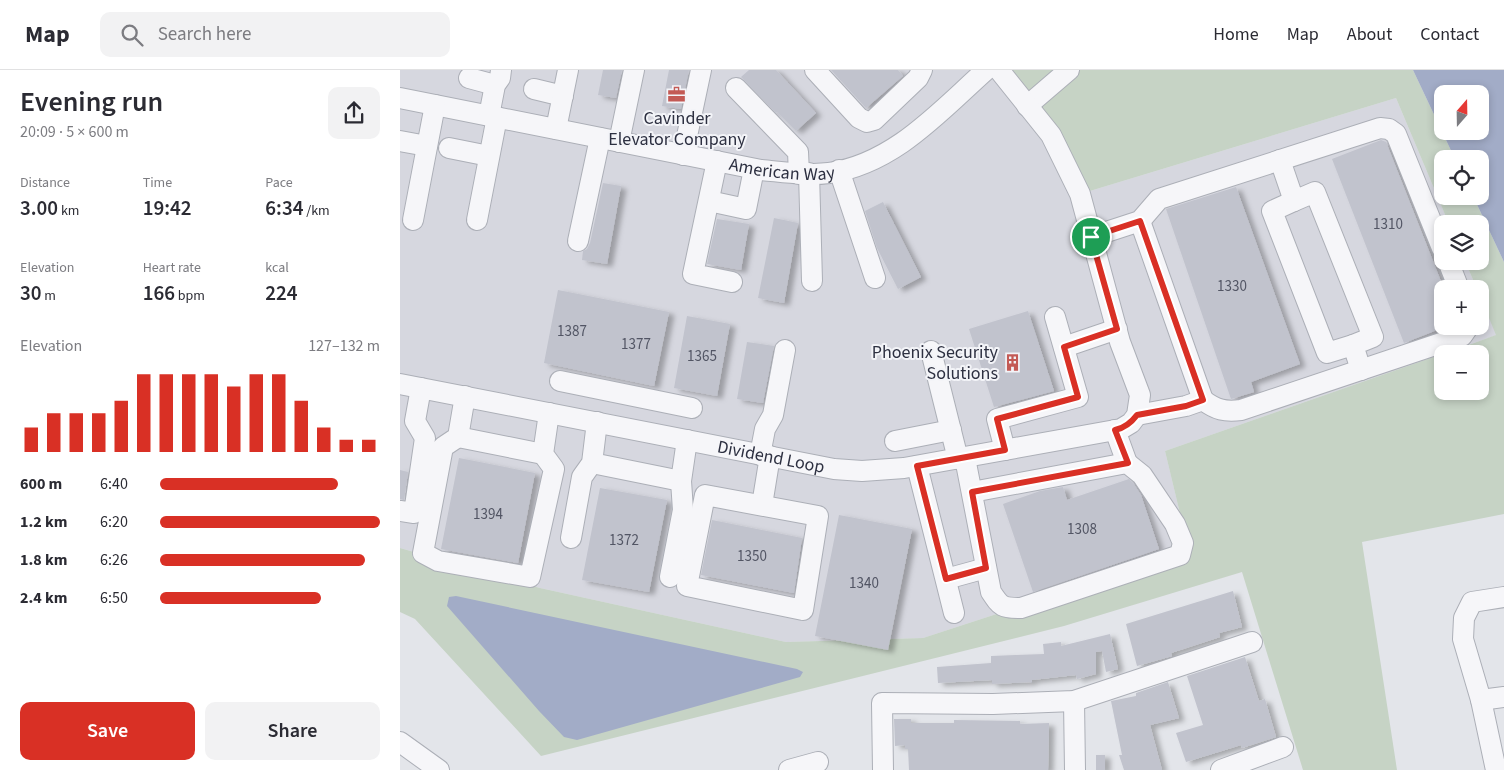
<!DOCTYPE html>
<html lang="en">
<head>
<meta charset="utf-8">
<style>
	body { margin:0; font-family:"Source Sans 3",sans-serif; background:#f2f2f3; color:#2b2b33; height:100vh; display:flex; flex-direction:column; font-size:19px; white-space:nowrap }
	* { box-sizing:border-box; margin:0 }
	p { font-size:16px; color:#7c7c81 }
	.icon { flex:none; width:28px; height:28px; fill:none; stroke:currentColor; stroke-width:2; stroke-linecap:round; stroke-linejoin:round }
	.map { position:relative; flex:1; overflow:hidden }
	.details { display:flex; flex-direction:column; background:#fff; width:400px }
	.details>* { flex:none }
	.needle { width:32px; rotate:20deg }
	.controls { position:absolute; left:1034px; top:15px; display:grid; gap:10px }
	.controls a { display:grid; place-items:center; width:55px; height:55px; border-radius:10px; background:#fff; box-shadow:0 2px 8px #0003; font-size:25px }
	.pin { position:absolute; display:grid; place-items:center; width:42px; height:42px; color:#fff; margin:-21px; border:2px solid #fff; border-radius:50%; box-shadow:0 1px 5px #0007 }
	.round { display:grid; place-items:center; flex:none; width:52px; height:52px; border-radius:10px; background:#f2f2f3 }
	.headline { display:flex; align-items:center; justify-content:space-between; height:85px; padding:0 20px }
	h1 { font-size:28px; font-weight:600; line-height:38px }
	.figures { display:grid; grid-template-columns:repeat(3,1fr); gap:8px; height:85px; padding:5px 20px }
	.figures div { display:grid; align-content:center }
	.figures b { font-size:21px; font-weight:600 }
	.figures small { font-size:14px; font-weight:400 }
	.figures p { font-size:14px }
	.chart { height:140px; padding:10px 20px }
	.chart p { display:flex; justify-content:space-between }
	.chart svg { width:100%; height:90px; margin-top:5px; stroke:#d93025; stroke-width:6 }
	.button { display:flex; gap:10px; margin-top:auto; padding:10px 20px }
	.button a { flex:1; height:58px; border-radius:10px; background:#d93025; color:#fff; font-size:20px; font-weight:600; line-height:58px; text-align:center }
	.button a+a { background:#f2f2f3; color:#2b2b33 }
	ul { padding:0 20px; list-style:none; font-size:16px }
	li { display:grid; grid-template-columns:80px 60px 1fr; align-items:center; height:38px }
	li i { height:12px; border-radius:6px; background:#d93025 }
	header { display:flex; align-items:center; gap:30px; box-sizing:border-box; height:70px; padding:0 25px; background:#fff; border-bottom:1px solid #e1e1e2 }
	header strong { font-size:24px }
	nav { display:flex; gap:28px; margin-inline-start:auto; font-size:18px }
	.search { width:350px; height:45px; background:#f2f2f3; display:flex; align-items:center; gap:12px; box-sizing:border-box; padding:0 18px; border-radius:10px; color:#7c7c81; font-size:19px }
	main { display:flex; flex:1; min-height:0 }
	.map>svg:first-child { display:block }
	.built { fill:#d6d7df }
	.green { fill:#c6d3c5 }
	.water { fill:#a2acc7; fill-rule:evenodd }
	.building { fill:#c1c3cd; filter:url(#shadow) }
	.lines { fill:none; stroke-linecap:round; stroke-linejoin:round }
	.minor-casing { stroke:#acafb7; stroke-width:22 }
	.minor { stroke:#f6f6f9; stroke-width:20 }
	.route-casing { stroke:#fff; stroke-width:10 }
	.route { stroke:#d93025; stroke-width:6 }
	.labels { text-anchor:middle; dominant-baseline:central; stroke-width:4; stroke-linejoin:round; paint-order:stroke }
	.number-label { font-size:15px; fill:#525564 }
	.poi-label { font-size:18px; fill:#2d3041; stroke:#f3f4f8 }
	.street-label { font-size:18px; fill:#2d3041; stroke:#f3f4f8 }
</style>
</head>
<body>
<header>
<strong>Map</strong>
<div class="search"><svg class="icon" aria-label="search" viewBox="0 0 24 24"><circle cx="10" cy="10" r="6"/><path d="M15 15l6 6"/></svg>Search here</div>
<nav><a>Home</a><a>Map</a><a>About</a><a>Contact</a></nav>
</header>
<main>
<section class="details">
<div class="headline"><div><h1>Evening run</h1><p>20:09 · 5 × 600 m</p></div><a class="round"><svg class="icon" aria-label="share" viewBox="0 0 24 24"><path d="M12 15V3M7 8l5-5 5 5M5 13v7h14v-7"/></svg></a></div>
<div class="figures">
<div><p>Distance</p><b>3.00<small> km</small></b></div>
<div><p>Time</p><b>19:42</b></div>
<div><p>Pace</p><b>6:34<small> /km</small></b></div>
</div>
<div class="figures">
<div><p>Elevation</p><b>30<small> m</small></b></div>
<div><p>Heart rate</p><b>166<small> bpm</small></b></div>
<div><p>kcal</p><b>224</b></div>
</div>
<div class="chart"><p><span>Elevation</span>127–132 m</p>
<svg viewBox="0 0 160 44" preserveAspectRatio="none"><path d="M5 44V32M15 44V25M25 44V25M35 44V25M45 44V19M55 44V6M65 44V6M75 44V6M85 44V6M95 44V12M105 44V6M115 44V6M125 44V19M135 44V32M145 44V38M155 44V38"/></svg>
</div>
<ul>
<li><b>600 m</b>6:40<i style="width:81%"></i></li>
<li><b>1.2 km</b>6:20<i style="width:100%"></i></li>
<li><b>1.8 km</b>6:26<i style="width:93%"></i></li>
<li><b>2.4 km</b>6:50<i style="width:73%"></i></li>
</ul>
<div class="button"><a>Save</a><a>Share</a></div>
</section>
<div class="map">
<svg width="1104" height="700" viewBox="0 0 1104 700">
	<defs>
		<filter id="shadow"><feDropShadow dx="5.5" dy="3" stdDeviation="2.5" flood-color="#0004"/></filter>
	</defs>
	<rect width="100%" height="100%" fill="#e3e5ea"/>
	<path class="built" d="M 0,0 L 599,0 L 680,124 L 996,28 L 1049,154 L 1042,154 L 1042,191 L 1065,191 L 1077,219 L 1042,219 L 1042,256 L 1080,256 L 1080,226 L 1097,265 L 765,381 L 789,481 L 523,568 L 386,572 L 140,518 L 0,478 Z"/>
	<path class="green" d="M 599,0 L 1013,0 L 1055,89 L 1042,89 L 1042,126 L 1073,126 L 1104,192 L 1104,444 L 962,472 L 997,700 L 903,700 L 842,502 L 664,556 L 141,686 L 15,549 L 0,542 L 0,478 L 140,518 L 386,572 L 523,568 L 789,481 L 765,381 L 1042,284 L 1042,321 L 1080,321 L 1080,284 L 1044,284 L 1096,265 L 1080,226 L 1080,219 L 1077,219 L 1065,191 L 1080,191 L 1080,154 L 1049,154 L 996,28 L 680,124 Z"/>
	<path class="water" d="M 1013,0 L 1104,0 L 1104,192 L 1073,126 L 1080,126 L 1080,89 L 1055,89 ZM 1042,24 L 1080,24 L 1080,61 L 1042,61 Z
		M 56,526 L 397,599 L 403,602 L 400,607 L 177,670 L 164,667 L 139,641 L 47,536 L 49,527 Z"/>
	<path class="building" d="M 203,0 L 222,0 L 216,28 L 198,25 Z
		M 269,0 L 289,0 L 281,39 L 262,36 Z
		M 349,0 L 376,0 L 416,43 L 396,61 L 377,42 L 376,43 L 341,7 Z
		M 431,0 L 498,0 L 503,6 L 466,38 Z
		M 981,70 L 986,72 L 1042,214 L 1042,258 L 1004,273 L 932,89 Z
		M 203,113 L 221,116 L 207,194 L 182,190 L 183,181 L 187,179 L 190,173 Z
		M 836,117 L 900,294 L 851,312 L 854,322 L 831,329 L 766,139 Z
		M 483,132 L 521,207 L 498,219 L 477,178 L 465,141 Z
		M 374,148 L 398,153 L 384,233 L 358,228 Z
		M 317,149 L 349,154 L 341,200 L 307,194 Z
		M 158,220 L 269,242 L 254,316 L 144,293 Z
		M 628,241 L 654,321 L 594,337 L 569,259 Z
		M 287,246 L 330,254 L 317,326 L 274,318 Z
		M 347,272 L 374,276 L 363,333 L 337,329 Z
		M 59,388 L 135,403 L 118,493 L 41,479 Z
		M 0,400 L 8,402 L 4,430 L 0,429 Z
		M 729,409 L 733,413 L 741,425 L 759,479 L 633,522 L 603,434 L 640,421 L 663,417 L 667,430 Z
		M 200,418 L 267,430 L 249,522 L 182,510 Z
		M 439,445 L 512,459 L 488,580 L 415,566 Z
		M 312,450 L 402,468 L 394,523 L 301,505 Z
		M 833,521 L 842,557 L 819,563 L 820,567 L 771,583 L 772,586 L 737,596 L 726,554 Z
		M 710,564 L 718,599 L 706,602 L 702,581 L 696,582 L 696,604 L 677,609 L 676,605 L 632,610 L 632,612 L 592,614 L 592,610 L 538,613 L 537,597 L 591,593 L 591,586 L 644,584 L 643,574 L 661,572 L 661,576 Z
		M 845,587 L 859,631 L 865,629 L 876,667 L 842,678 L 841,675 L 786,692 L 776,663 L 803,655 L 787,606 Z
		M 768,612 L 779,648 L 750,655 L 762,700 L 724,700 L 719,685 L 722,685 L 711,631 L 736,626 L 736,623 Z
		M 494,649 L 511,649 L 511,653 L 554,653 L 554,650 L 620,651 L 620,654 L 649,653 L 648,700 L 509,700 L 508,679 L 505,679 L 505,675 L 495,676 Z
		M 696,685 L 705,685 L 705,700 L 696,700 Z"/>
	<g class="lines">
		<defs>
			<g id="minor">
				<path d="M 415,0 L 459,48 L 467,52 L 474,50 L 518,8 L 522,0"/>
				<path d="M 69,8 L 95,15"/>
				<path d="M 336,18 L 398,82 L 399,104"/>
				<path d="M 134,19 L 163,26"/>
				<path id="s1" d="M 0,28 L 361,100 C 383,102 407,106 429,103 C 494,94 540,41 586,0"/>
				<path d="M 627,36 L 669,0"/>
				<path d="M 89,46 L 95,15 L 100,8 L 101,0"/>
				<path d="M 156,59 L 168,0"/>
				<path d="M 0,71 L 27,76"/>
				<path d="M 219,72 L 234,0"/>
				<path d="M 49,78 L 89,86"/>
				<path d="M 283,85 L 301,0"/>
				<path d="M 880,90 L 894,131 L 915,122 L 973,267 L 953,275 L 961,300"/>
				<path d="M 317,91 L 293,204 L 332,212"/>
				<path d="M 439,100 L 475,208"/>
				<path d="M 409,103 L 412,211"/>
				<path d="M 309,131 L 346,139 L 354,99"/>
				<path d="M 894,131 L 872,141 L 927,283 L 953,275"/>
				<path d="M 13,150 L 35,35"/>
				<path d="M 77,150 L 97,47"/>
				<path d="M 740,151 L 803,330"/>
				<path d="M 691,167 L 740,151 L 759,129 L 980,58 L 989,59 L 996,64 L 1042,178"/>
				<path d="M 178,171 L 200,68"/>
				<path d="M 1048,191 L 1059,219"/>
				<path d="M 664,277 L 717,259"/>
				<path d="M 531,281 L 558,389"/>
				<path d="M 160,311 L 292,338"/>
				<path id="s2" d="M 0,314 L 434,399 L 462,401 L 504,398 L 721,359 L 731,353 L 737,345 L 740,325 L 720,272 L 680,124 L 651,65 L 599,0"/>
				<path d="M 65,326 L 58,367 L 43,377 L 23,483 L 38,491 L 130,507 L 154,399 L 143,384 L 149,343"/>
				<path d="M 737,345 L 786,336 L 803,330 C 816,340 825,342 841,340 L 1062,266 L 1069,256"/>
				<path d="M 715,360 L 727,393"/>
				<path d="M 58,367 L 143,384"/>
				<path d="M 495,371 L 551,360"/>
				<path d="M 605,380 L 597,349 L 678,327 L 655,247"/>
				<path d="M 360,385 L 365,359 L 373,345 L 385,280"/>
				<path d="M 565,388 L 591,522 C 601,537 602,538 621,538 L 780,485 L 783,473 L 775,454 L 742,405 L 727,393 L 572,422"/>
				<path d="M 192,393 L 281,411"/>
				<path d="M 517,396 L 554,543"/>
				<path d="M 305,425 L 418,446 L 403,540 L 287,516 Z"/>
				<path d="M 362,435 L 370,386"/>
				<path d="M 0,441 L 14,443 L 25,368 L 15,351 L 21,318"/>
				<path d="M 171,468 L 182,407 L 192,393 L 197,352"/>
				<path d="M 270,507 L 283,440 L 281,411 L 287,370"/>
				<path d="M 546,509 L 586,498"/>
				<path d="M 1081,630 L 1104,627"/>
				<path d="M 674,631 L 675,700"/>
				<path d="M 0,672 L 39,700"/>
				<path d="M 389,700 L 418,692"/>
				<path d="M 483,700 L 482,633 L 593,634 L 674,631 L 852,572"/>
				<path d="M 821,700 L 883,677"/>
				<path d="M 1096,700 L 1081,630 L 1063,569 L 1064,548 L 1072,532 L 1104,527"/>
			</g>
		</defs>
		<use href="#minor" class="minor-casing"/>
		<use href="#minor" class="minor"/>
	</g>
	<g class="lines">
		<defs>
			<path id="route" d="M 740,151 L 803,330 L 786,336 L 737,345 C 731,353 725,358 715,360 L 728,393 L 572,422 L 586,498 L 546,509 L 517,396 L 605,380 L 597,349 L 678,327 L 664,277 L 717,259 L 691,167 Z"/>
		</defs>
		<use href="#route" class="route-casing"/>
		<use href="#route" class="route"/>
	</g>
	<defs>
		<symbol id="office-bare" viewBox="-9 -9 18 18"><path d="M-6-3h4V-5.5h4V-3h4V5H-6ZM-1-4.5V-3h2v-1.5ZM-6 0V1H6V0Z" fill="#c35a55" stroke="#f3f4f8" stroke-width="2.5" paint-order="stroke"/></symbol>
		<symbol id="building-bare" viewBox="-9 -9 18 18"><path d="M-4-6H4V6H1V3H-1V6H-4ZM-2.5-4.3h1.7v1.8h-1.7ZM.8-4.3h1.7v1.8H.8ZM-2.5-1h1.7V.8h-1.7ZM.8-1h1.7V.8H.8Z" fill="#c35a55" stroke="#f3f4f8" stroke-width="2.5" paint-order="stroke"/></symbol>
	</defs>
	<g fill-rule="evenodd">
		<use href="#office-bare" x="264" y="12" width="25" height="25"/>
		<use href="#building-bare" x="600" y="280" width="25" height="25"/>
	</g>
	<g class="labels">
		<g class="number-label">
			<text x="988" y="154">1310</text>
			<text x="832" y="216">1330</text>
			<text x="172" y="261">1387</text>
			<text x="236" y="274">1377</text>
			<text x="302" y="286">1365</text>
			<text x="88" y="444">1394</text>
			<text x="682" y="459">1308</text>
			<text x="224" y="470">1372</text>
			<text x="352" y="486">1350</text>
			<text x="464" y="513">1340</text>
		</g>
		<g class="poi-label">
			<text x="277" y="48">Cavinder<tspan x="277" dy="21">Elevator Company</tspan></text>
			<text x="598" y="282" text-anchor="end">Phoenix Security<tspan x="598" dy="21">Solutions</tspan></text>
		</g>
		<g class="street-label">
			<text stroke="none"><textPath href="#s1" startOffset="389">American Way</textPath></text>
			<text stroke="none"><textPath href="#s2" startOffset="378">Dividend Loop</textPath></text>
		</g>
	</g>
</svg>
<div class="controls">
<a><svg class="needle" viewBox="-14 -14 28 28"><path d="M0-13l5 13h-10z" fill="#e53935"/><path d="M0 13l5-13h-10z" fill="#7c7c81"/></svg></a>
<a><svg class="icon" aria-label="locate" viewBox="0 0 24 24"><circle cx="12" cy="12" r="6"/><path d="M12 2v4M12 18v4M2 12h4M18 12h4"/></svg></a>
<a><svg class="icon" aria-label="layers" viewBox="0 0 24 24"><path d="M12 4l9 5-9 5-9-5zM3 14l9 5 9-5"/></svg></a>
<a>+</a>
<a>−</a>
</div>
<div class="pin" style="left:691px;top:167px;background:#1e9e55"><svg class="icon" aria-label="arrive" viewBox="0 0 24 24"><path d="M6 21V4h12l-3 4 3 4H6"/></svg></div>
</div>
</main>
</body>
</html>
